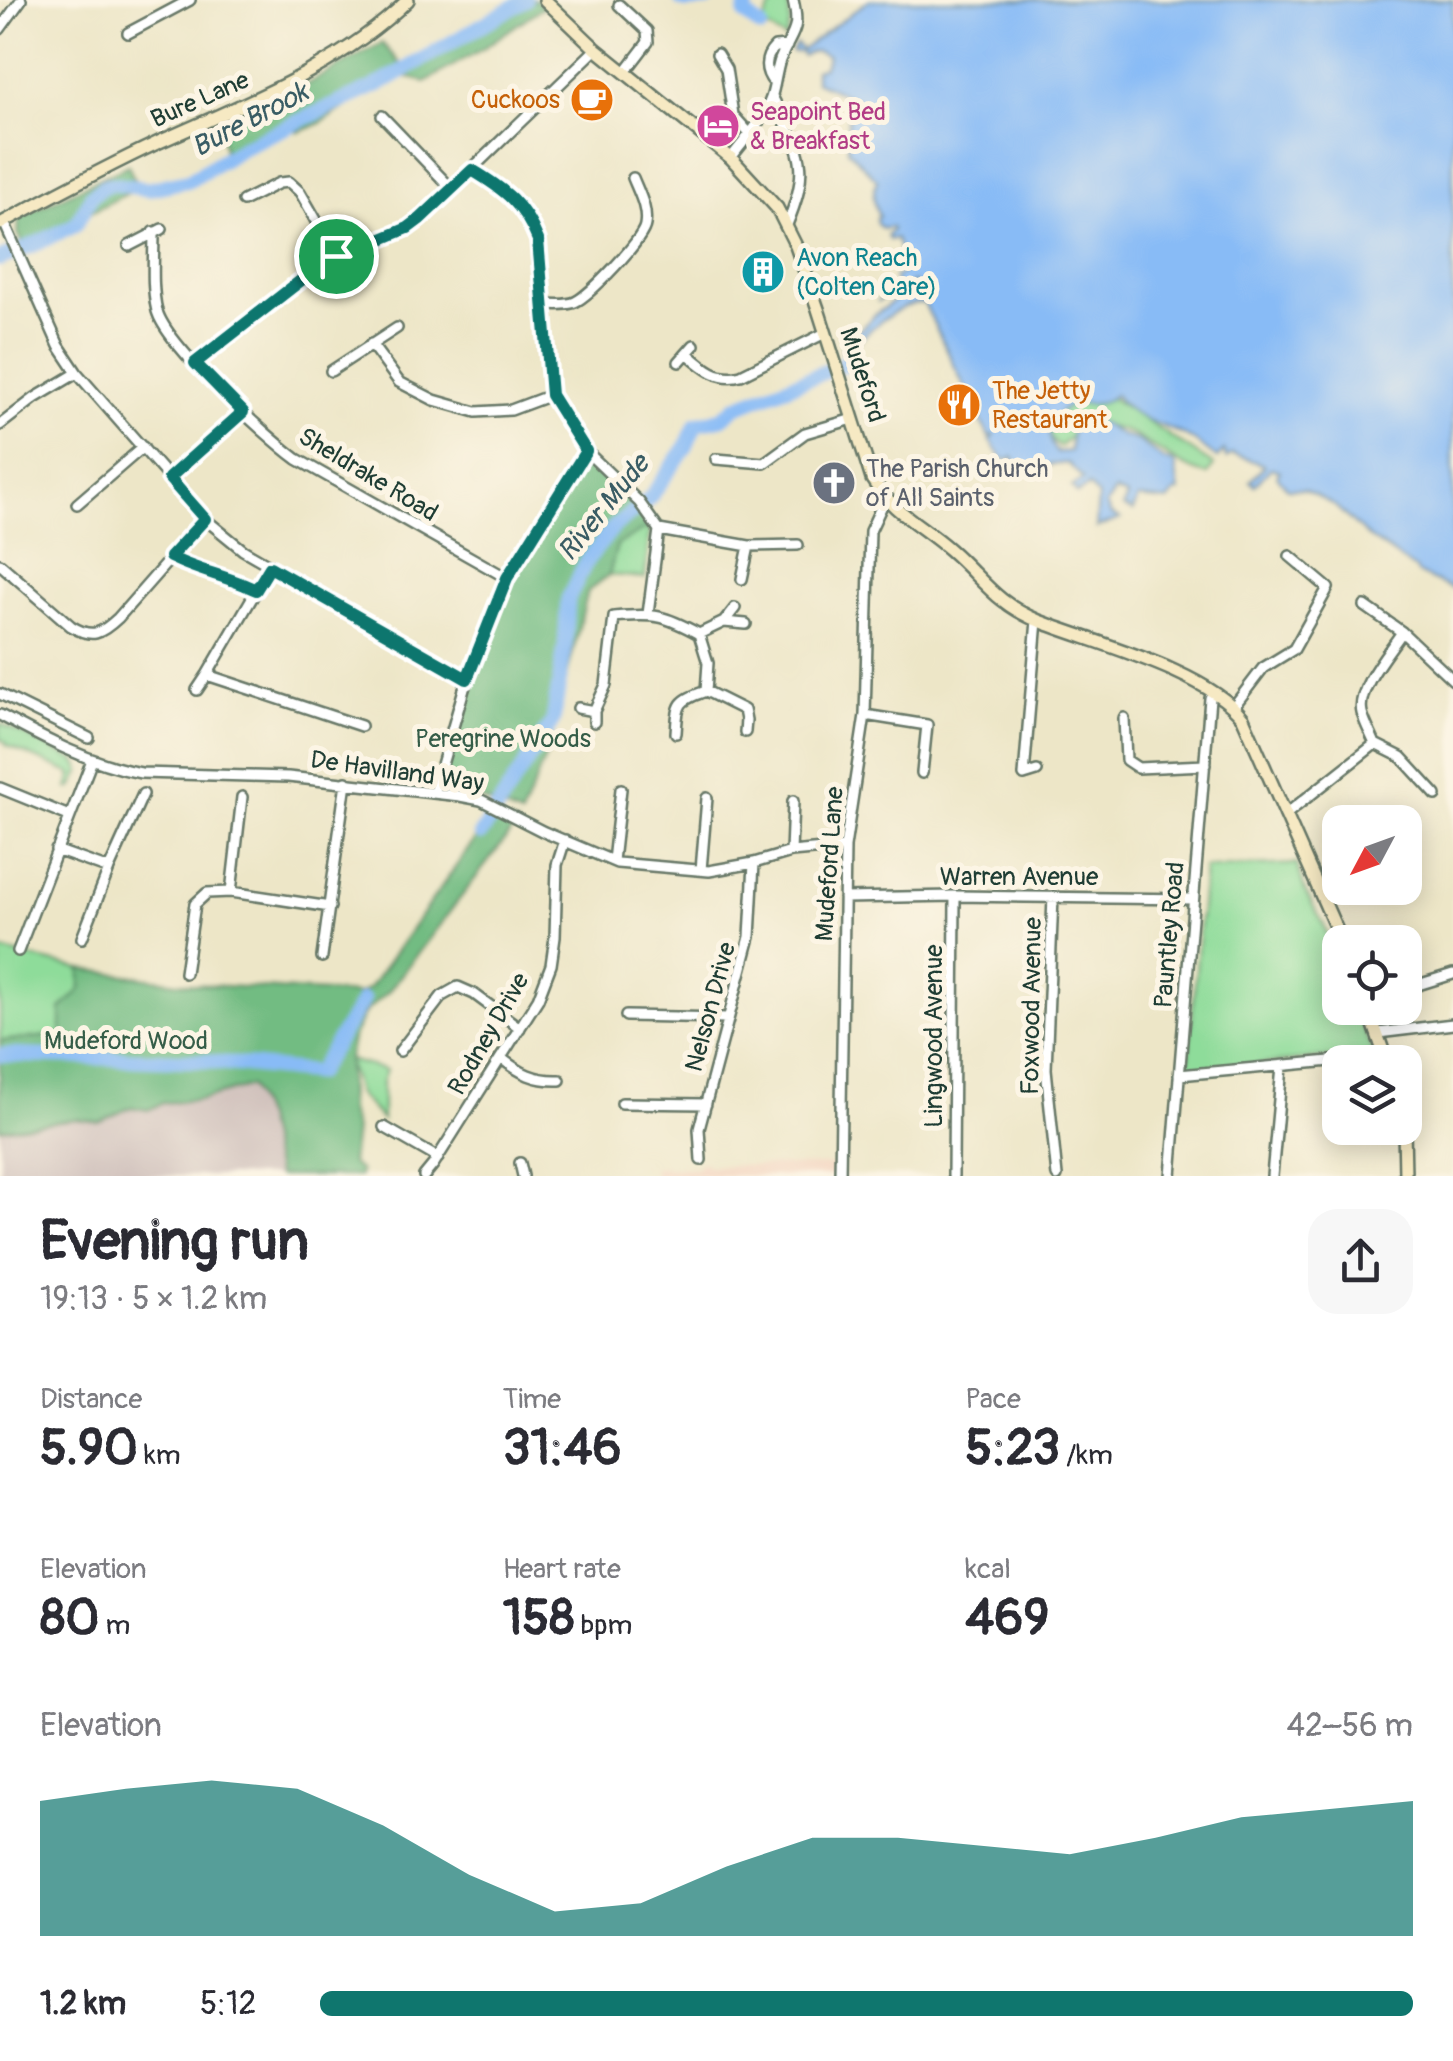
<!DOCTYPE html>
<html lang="en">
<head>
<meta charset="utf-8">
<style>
	body { margin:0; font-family:Pangolin,sans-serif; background:#f7f7f7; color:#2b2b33; height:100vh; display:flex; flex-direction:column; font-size:38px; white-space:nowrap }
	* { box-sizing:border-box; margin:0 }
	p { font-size:32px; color:#7c7c81 }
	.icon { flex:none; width:55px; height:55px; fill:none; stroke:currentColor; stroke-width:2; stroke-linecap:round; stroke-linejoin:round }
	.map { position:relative; height:1176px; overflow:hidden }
	.sheet { display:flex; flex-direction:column; background:#fff; flex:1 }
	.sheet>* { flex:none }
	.needle { width:65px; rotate:229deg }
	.tools { position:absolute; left:1322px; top:805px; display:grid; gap:20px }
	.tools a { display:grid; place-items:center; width:100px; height:100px; border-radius:20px; background:#fff; box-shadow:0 5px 25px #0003; font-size:50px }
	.pin { position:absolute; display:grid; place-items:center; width:85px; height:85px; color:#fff; margin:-42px; border:5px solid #fff; border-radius:50%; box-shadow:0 2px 10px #0007 }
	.round { display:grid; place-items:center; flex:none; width:105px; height:105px; border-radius:30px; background:#f7f7f7 }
	.summary { display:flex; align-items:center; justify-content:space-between; height:170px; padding:0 40px }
	h1 { font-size:55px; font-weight:700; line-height:75px }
	.metrics { display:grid; grid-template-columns:repeat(3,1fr); gap:15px; height:170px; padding:10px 40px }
	.metrics div { display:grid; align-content:center }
	.metrics b { font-size:50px; font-weight:700 }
	.metrics small { font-size:28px; font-weight:400 }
	.metrics p { font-size:28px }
	.chart { height:280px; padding:20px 40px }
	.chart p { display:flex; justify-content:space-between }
	.chart svg { width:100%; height:180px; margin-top:10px; fill:#0f766e; opacity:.7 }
	ul { padding:0 40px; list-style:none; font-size:32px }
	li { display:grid; grid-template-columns:160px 120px 1fr; align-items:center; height:75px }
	li i { height:25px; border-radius:12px; background:#0f766e }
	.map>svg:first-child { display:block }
	.built { fill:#f3d4bf }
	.industrial { fill:#cfc0bb }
	.green { fill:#8edc9a; stroke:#568c67; stroke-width:2.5 }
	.forest { fill:#72bc82; stroke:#487c5b; stroke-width:2.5 }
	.water { fill:#88bbf6; stroke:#547c95; stroke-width:2.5 }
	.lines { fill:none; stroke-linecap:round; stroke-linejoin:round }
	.river { stroke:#88bbf6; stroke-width:15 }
	.street-casing { stroke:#677867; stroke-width:14 }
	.secondary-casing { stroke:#677867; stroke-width:16 }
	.street { stroke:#fff; stroke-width:9 }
	.secondary { stroke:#f6e9c3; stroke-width:11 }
	.route-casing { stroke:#fff; stroke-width:20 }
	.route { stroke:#0f766e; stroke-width:12 }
	.labels { text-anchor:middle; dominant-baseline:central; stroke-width:10; stroke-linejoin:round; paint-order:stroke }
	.street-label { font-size:25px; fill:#1f3d34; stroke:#fcf5e5 }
	.food-label { font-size:25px; fill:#c56008; stroke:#fcf5e5; text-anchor:end }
	.hotel-label { font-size:25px; fill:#b23c85; stroke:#fcf5e5; text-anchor:start }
	.culture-label { font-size:25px; fill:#0d838f; stroke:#fcf5e5; text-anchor:start }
	.worship-label { font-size:25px; fill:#5b616d; stroke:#fcf5e5; text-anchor:start }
	.park-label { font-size:25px; fill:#355d48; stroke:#fcf5e5 }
	.water-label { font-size:28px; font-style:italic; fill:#395c64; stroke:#fcf5e5 }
</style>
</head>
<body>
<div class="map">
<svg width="1453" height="1176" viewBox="0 0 1453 1176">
	<rect width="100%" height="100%" fill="#fcf5e5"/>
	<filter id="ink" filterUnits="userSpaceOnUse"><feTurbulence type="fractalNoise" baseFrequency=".01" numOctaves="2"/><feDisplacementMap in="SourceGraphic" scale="20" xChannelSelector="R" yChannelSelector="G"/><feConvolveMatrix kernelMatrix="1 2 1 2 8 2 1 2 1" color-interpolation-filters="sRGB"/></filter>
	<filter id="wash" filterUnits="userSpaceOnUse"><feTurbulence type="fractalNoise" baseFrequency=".0048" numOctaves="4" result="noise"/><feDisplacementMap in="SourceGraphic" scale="40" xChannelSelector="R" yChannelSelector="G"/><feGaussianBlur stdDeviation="2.25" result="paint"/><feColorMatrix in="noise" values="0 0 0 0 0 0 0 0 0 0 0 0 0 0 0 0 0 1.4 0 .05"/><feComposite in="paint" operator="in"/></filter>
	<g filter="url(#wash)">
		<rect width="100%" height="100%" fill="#ede6c7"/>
		<path class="built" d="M 702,1162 L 709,1166 L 834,1165 L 834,1176 L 654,1176 L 654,1167 L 696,1168 Z"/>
		<path class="industrial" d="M 251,1085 L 264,1118 L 277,1176 L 0,1176 L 0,1129 L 75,1119 L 99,1122 L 131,1107 L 149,1110 L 163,1103 L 203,1099 Z"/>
		<path class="green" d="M 766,0 L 788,0 L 790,23 L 786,39 L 762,25 L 773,4 Z
			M 1107,395 L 1214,465 L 1208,474 C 1189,474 1149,442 1127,432 C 1115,427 1100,426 1087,423 L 1059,447 L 1041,430 L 1055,406 Z
			M 650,526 L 645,578 L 609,575 L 617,545 Z
			M 0,723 L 76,761 L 81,771 L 72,788 L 68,788 L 72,774 L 6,745 L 6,742 L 0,739 Z
			M 1297,864 L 1305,891 L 1323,923 L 1340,968 L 1340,1008 L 1355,1008 L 1373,1053 L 1193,1071 L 1188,1069 L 1204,868 Z
			M 0,950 L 81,969 L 81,989 L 61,1035 L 0,1041 Z
			M 348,1060 L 386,1070 L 382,1082 L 382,1120 L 357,1093 Z"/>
		<path class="forest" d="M 532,0 L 536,0 L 544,6 L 482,49 L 425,82 L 401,75 C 386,84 371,91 356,100 C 334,113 325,124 298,132 L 295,129 L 231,157 L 225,154 L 218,125 L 283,97 L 382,43 L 406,70 Z
			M 128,165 L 138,188 L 24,246 L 18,233 L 19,217 Z
			M 585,460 L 629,500 L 650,526 L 617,545 L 609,575 L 588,591 L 548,751 L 521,816 L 463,792 L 458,784 L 442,778 L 470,682 L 511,580 Z
			M 486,816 L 517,824 L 389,991 L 365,1012 L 352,1039 L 348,1060 L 349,1111 L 355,1129 L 351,1163 L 360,1171 L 359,1176 L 277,1176 L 264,1118 L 250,1086 L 203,1099 L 163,1103 L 148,1110 L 131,1107 L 99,1122 L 75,1119 L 0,1129 L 0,1041 L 61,1035 L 61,1009 L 81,989 L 81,969 L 192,984 L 359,994 L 370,987 L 486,824 Z"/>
		<path class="water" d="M 869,0 L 1453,0 L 1453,589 L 1417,573 L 1415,569 L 1367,536 L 1335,506 L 1304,489 L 1288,489 L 1277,476 L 1280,471 L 1271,468 L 1255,485 L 1250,481 L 1264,466 L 1262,464 L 1232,454 L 1226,458 L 1224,451 L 1217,458 C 1207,451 1196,441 1184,435 C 1157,422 1135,421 1115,395 C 1109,400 1101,404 1093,404 C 1084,405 1077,401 1069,406 C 1049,416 1043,436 1057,453 L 1070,451 L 1072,424 L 1081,417 L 1095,420 L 1121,435 L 1139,441 L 1164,460 L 1175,464 L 1179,492 L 1175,492 L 1168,501 L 1138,498 L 1133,511 L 1123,507 L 1127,496 L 1115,491 L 1106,505 L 1111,515 L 1120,519 L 1096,528 L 1098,496 L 1089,486 L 1077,494 L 1072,487 L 1083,479 L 1068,463 L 1049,465 L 1044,476 L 1036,473 L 1026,473 L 1013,457 L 1011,459 L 1004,460 L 990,440 L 995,435 L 989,437 L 924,303 C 902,301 859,334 850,354 C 848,359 848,365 847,370 L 842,347 L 875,315 L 916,284 L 913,282 L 877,302 L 896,284 L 894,278 L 905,271 L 896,238 L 889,240 L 887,236 L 892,230 L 891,227 L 883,229 L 877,224 L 876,219 L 879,216 C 873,202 872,194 877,180 L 848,150 L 848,118 L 857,110 L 858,100 L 815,81 L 815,70 L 824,67 L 828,56 C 819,51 812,49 803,56 L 800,52 L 792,52 L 796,44 L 802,50 Z"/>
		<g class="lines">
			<path class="river" d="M 681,0 L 687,2 L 708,0
				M 748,0 L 745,14 L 761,27
				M 0,259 L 36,244 L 76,224 L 92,195 L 106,185 L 114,184 L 148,189 L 190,180 L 245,146 L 378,85 L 525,0
				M 481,834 L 553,721 L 565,647 L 568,599 L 587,560 L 613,528 L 649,499 L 686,447 L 696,424 L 722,418 L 737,406 L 845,364 L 845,362
				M 0,1055 L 205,1061 L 317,1073 L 363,1000"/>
		</g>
	</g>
	<g filter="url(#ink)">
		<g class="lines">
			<defs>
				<path id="street" d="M 619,5 L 647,31 L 648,42 L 625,72
					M 0,29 L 21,0
					M 128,33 L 190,0
					M 717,54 L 726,69 L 733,115 L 749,133
					M 774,83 C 764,71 764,58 775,47 L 787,46
					M 772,96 C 800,154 813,163 786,227
					M 382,116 L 452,189
					M 731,158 C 745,139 763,121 771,98 C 775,86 776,72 780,60 C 791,32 801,33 793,0
					M 473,170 C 504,189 525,205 537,240 L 551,395 L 586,451 L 639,502 L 659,530 L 648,614
					M 243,201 L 279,183 L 289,182 L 300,192 L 337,256
					M 4,222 L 59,346 L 77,373 L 205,519 L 243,550 L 467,679
					M 154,232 C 154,258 151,286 157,311 C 167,346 266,436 297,459 L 507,578
					M 129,246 L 162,229
					M 543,304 C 554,304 566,306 575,302 C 590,295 643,240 645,225 C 648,209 639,193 633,178
					M 371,344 L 399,382 L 434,400 L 476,412 L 511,410 L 551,395
					M 687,353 C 704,368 718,381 741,375 L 825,333
					M 679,362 L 694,345
					M 195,363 L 322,264 L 407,228 L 420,219 L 596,49
					M 331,371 L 397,328
					M 0,425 L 35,398 L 77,373
					M 716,459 L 764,463 L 805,433 L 853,419
					M 169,478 L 243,412
					M 77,504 L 143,447
					M 659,530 L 749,546 L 798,545
					M 170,557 C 197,571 228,576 255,590
					M 0,564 L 71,626 C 92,639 101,634 118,618 L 205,519
					M 270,567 L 207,675 L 361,726
					M 742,579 L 749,546
					M 1365,606 L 1402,632 L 1453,680
					M 724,622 L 735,608
					M 699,634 L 724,622 L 746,624
					M 197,690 L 207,675
					M 0,694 L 89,738
					M 1234,706 L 1263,668 L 1294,649 L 1328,588 L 1290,556
					M 578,708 L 594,711
					M 0,715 C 44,739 91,764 141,773 L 288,777 L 460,796 L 481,800 L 544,832 L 617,863 L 709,871 L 754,863 L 791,852 L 845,847
					M 865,715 L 927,725 L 922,773
					M 1124,718 L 1126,760 L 1138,768 L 1205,765
					M 594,722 L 594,711 L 606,685 L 614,617 C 655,613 664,615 699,634 L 708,663 L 706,691 L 744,710 L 746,720 L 745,732
					M 676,733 C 678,702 678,701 706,691
					M 1375,744 L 1401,757 L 1436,795
					M 1037,771 L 1024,775 L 1037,620
					M 0,788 L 69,816
					M 434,792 L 467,679 L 507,578 L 586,451
					M 1285,815 L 1375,744 C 1371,734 1365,724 1362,713 C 1356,689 1389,652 1402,632
					M 56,850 L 109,869
					M 791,852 L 793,801
					M 613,861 L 621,789
					M 701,870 L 707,798
					M 231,892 L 242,797
					M 1053,897 L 1046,1069 L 1057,1176
					M 844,898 L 955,896 L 1193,899
					M 82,938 L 109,869 L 143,794
					M 18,951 L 92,760
					M 322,957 L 346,782
					M 185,973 L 195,904 L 207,893 L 231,892 L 330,907
					M 1405,989 L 1453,974
					M 626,1016 L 728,1018
					M 1378,1033 L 1453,1024
					M 400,1051 L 442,996 L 458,987 L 474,994 L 520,1028
					M 501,1058 C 520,1073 535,1081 560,1080
					M 1179,1075 L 1385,1056
					M 622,1103 L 706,1104
					M 384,1127 L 438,1158
					M 701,1160 L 699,1129 L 750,937 L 754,863
					M 520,1163 L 523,1176
					M 424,1176 L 433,1165 L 538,999 L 551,965 L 555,937 L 557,865 L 565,840
					M 840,1176 L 845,847 L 865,715 L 870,531 L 885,499
					M 953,1176 L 955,896
					M 1171,1176 L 1210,698
					M 1272,1176 L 1282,1067"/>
				<path id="secondary" d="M 545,0 L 596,49 L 731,158 L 777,208 L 796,246 L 818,309 L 872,479 C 893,513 922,525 950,550 C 982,578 996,604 1039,621 C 1095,643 1207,671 1243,718 L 1342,942
					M 0,224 C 52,196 103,168 157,143 C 245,103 337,69 408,0
					M 1368,1008 L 1387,1062
					M 1404,1128 L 1405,1176"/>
			</defs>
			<use href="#street" class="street-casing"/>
			<use href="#secondary" class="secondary-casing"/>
			<use href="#street" class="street"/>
			<use href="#secondary" class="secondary"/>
		</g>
	</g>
	<g class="lines" filter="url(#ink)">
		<defs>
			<path id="route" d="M 472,170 C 504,189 524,204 538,240 L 551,395 L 586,451 L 507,578 L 467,679 L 270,567 L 256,590 C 228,576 197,571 170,557 L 205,519 L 169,478 L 243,412 L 195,363 L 322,264 L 408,228 L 420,219 Z"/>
		</defs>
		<use href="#route" class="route-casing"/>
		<use href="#route" class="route"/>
	</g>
	<defs>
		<symbol id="cafe-disc" viewBox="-11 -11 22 22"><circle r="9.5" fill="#e8710a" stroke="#fcf5e5"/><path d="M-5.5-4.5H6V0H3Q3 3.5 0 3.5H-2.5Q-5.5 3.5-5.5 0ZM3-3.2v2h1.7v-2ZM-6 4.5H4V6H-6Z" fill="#fff"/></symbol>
		<symbol id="hotel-disc" viewBox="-11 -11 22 22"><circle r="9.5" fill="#d1479c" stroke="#fcf5e5"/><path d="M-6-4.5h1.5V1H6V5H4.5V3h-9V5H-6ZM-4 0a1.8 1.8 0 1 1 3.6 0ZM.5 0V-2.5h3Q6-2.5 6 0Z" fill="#fff"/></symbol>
		<symbol id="building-disc" viewBox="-11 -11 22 22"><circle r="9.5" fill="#0f9aa8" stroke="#fcf5e5"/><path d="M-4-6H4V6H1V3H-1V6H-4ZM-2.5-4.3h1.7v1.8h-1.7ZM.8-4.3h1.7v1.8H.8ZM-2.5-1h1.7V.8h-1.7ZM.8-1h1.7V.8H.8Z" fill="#fff"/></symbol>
		<symbol id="restaurant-disc" viewBox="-11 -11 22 22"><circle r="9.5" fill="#e8710a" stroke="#fcf5e5"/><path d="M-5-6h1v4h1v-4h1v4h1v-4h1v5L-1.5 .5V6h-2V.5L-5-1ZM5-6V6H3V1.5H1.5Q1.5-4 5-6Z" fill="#fff"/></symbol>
		<symbol id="church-disc" viewBox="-11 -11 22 22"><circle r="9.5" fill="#6b7280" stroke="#fcf5e5"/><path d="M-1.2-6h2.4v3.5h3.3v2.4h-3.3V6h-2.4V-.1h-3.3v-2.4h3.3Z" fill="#fff"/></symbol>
	</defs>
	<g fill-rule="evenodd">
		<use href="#cafe-disc" x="567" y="75" width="50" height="50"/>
		<use href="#hotel-disc" x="693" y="101" width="50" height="50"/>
		<use href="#building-disc" x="738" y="247" width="50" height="50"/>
		<use href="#restaurant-disc" x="934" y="380" width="50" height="50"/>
		<use href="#church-disc" x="809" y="458" width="50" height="50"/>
	</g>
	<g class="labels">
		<g class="street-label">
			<text transform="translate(200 100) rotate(-24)">Bure Lane</text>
			<text transform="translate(862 375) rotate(72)">Mudeford</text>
			<text transform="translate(368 475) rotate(31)">Sheldrake Road</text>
			<text transform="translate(397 772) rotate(8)">De Havilland Way</text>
			<text transform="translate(830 864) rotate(-86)">Mudeford Lane</text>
			<text x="1019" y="877">Warren Avenue</text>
			<text transform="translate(1170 935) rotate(-85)">Pauntley Road</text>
			<text transform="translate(1032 1006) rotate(-89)">Foxwood Avenue</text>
			<text transform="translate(711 1007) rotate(-75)">Nelson Drive</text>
			<text transform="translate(489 1034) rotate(-60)">Rodney Drive</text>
			<text transform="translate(934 1036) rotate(-90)">Lingwood Avenue</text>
		</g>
		<g class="food-label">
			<text x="560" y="100">Cuckoos</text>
			<text x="992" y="391" text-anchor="start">The Jetty<tspan x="992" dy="29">Restaurant</tspan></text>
		</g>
		<g class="hotel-label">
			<text x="750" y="112">Seapoint Bed<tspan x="750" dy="29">&amp; Breakfast</tspan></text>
		</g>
		<g class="culture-label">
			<text x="796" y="258">Avon Reach<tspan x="796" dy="29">(Colten Care)</tspan></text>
		</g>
		<g class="worship-label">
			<text x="866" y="469">The Parish Church<tspan x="866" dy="29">of All Saints</tspan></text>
		</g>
		<g class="park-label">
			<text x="503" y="739">Peregrine Woods</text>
			<text x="126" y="1041">Mudeford Wood</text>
		</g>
		<g class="water-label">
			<text transform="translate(250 120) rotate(-28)">Bure Brook</text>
			<text transform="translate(604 508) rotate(-51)">River Mude</text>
		</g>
	</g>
</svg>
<div class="tools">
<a><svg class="needle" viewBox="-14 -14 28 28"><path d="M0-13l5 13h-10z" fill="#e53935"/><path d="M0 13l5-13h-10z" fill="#7c7c81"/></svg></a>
<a><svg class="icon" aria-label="locate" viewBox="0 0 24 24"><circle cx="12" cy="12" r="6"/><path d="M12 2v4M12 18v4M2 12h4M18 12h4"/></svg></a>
<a><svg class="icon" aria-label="layers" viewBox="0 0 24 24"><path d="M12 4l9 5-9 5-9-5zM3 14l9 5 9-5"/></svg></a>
</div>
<div class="pin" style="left:336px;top:256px;background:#1e9e55"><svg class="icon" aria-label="arrive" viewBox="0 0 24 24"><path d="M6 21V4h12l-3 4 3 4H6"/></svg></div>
</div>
<section class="sheet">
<div class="summary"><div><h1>Evening run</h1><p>19:13 · 5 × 1.2 km</p></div><a class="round"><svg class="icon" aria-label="share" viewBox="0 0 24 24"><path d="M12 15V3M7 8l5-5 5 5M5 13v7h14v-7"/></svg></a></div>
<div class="metrics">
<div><p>Distance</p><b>5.90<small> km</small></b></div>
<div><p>Time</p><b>31:46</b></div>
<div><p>Pace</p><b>5:23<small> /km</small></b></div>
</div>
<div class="metrics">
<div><p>Elevation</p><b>80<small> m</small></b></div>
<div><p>Heart rate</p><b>158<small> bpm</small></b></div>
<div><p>kcal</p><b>469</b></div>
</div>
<div class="chart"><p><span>Elevation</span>42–56 m</p>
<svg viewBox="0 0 160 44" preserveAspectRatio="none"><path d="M0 44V11L10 8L20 6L30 8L40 17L50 29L60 38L70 36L80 27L90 20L100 20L110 22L120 24L130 20L140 15L150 13L160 11V44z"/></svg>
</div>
<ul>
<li><b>1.2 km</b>5:12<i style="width:100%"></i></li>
</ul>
</section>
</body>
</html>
